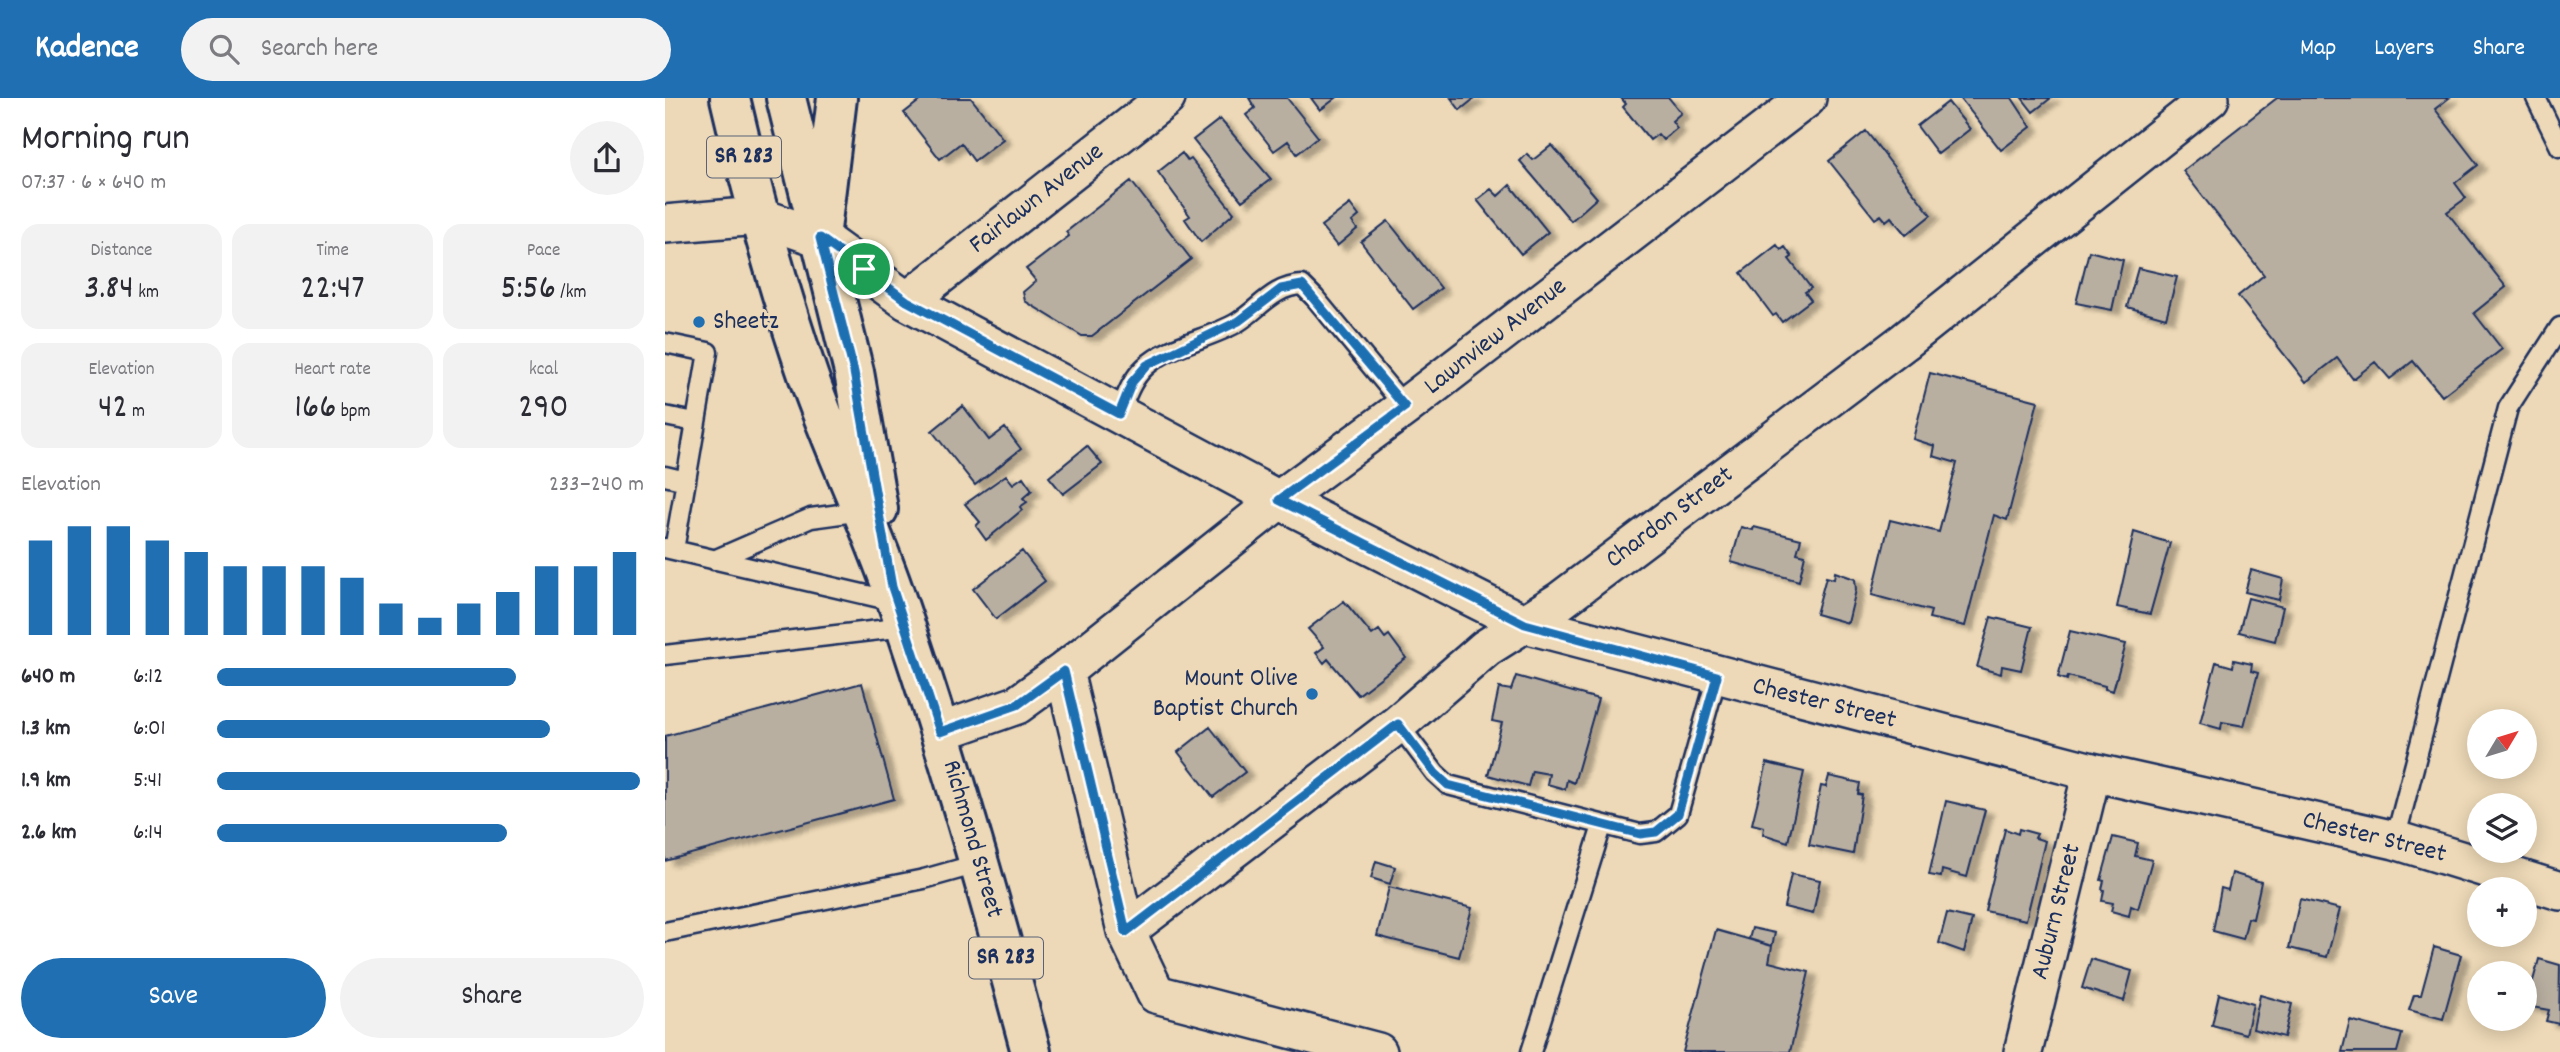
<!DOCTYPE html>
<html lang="en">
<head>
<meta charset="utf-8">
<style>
	body { margin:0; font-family:Dekko,sans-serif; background:#f2f2f3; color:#2b2b33; height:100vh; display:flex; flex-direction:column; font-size:26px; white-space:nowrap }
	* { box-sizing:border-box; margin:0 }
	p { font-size:23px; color:#7c7c81 }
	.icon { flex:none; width:38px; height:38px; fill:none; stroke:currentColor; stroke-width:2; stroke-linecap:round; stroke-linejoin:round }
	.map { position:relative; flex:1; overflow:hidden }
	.side { display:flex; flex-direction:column; background:#fff; width:665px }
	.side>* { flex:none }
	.needle { width:46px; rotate:52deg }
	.controls { position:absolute; left:1802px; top:611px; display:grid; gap:14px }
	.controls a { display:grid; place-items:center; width:70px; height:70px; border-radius:50%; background:#fff; box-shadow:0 4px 18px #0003; font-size:35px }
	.pin { position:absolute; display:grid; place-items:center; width:60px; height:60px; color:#fff; margin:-30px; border:4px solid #fff; border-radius:50%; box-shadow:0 2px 7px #0007 }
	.round { display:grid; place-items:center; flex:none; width:74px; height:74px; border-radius:37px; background:#f2f2f3 }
	.headline { display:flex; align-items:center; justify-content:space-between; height:119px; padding:0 21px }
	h1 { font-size:38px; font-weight:600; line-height:52px }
	.metrics { display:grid; grid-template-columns:repeat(3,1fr); gap:10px; height:119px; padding:7px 21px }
	.metrics div { display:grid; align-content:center; border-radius:18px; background:#f2f2f3; text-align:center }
	.metrics b { font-size:35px; font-weight:600 }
	.metrics small { font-size:19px; font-weight:400 }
	.metrics p { font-size:19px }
	.chart { height:196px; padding:14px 21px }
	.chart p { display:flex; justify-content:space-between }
	.chart svg { width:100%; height:126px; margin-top:7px; stroke:#1f6fb2; stroke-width:6 }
	.cta { display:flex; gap:14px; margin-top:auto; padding:14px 21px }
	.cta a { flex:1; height:80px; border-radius:42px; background:#1f6fb2; color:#fff; font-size:28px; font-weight:600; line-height:80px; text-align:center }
	.cta a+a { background:#f2f2f3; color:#2b2b33 }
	ul { padding:0 21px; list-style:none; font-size:23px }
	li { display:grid; grid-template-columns:112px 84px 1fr; align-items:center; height:52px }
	li i { height:18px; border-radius:9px; background:#1f6fb2 }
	header { display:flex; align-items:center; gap:42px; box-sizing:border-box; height:98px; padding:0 35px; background:#1f6fb2; color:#fff }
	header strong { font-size:33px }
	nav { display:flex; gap:38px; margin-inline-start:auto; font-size:24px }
	.search { width:490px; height:63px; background:#f2f2f3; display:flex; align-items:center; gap:18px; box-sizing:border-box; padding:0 24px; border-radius:38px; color:#7c7c81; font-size:26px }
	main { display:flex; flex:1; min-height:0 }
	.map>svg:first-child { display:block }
	.building { fill:#b9afa1; stroke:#1b2f5e; stroke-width:2; filter:url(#shadow) }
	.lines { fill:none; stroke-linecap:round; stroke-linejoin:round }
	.service-casing { stroke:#1b2f5e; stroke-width:23 }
	.minor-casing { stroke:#1b2f5e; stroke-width:42 }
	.primary-casing { stroke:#1b2f5e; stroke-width:44 }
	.motorway-casing { stroke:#1b2f5e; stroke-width:44 }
	.service { stroke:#edd9b7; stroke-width:18 }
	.minor { stroke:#edd9b7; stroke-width:37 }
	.primary { stroke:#edd9b7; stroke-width:38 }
	.motorway { stroke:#edd9b7; stroke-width:38 }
	.route-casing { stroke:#fff; stroke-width:14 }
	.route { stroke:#1f6fb2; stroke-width:9 }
	.poi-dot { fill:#1f6fb2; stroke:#edd9b7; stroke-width:2.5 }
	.labels { text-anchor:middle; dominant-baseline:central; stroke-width:6; stroke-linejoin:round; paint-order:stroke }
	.shield { fill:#edd9b7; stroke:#5a6279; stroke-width:2 }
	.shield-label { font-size:24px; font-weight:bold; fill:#1b2f5e }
	.street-label { font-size:26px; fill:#1b2f5e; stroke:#edd9b7 }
	.poi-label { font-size:26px; fill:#1b2f5e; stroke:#edd9b7; text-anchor:start }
</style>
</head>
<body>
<header>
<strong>Kadence</strong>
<div class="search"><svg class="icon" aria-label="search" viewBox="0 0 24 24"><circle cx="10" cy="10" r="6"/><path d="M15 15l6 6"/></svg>Search here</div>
<nav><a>Map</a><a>Layers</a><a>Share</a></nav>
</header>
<main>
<section class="side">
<div class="headline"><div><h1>Morning run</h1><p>07:37 · 6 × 640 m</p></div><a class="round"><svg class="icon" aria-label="share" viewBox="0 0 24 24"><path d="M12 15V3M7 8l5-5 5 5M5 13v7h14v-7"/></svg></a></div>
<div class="metrics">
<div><p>Distance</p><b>3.84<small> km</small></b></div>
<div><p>Time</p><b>22:47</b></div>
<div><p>Pace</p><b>5:56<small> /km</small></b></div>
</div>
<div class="metrics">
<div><p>Elevation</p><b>42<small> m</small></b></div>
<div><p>Heart rate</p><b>166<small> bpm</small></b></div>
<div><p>kcal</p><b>290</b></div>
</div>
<div class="chart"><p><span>Elevation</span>233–240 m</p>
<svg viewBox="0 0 160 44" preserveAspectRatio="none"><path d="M5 44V11M15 44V6M25 44V6M35 44V11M45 44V15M55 44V20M65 44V20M75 44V20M85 44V24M95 44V33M105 44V38M115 44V33M125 44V29M135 44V20M145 44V20M155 44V15"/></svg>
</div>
<ul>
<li><b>640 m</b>6:12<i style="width:70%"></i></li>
<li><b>1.3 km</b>6:01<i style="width:78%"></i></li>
<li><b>1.9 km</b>5:41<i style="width:99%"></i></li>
<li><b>2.6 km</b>6:14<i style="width:68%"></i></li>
</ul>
<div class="cta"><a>Save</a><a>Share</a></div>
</section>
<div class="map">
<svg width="1895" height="954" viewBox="0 0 1895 954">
	<defs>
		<filter id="shadow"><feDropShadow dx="8" dy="4.5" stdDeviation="2" flood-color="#0004"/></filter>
	</defs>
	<rect width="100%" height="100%" fill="#edd9b7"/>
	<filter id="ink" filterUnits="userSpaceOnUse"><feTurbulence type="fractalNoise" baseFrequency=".0143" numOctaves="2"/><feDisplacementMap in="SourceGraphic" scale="14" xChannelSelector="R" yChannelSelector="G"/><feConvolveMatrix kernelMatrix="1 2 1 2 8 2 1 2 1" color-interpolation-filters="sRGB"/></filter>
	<g filter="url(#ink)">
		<path class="building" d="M 258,0 L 306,0 L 338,41 L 309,63 L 296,45 L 275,61 L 239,15 Z
			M 622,0 L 653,39 L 632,56 L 623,43 L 609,53 L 581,17 L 590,10 L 584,0 Z
			M 646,0 L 671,0 L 655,12 Z
			M 786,0 L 810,0 L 795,12 Z
			M 956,0 L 1004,0 L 1016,15 L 1007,23 L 1012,30 L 998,42 L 993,36 L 985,42 L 958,9 L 961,6 Z
			M 1295,0 L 1347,0 L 1366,29 L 1336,52 Z
			M 1357,0 L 1386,0 L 1368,14 Z
			M 1612,0 L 1784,0 L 1770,11 L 1813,67 L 1790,85 L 1801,100 L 1782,114 L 1841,189 L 1809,215 L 1837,251 L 1777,298 L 1748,263 L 1725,281 L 1710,264 L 1688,281 L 1672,260 L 1641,284 L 1573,198 L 1599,177 L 1518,73 Z
			M 1283,4 L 1305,31 L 1273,56 L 1252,28 Z
			M 555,21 L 606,81 L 577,103 L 528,42 Z
			M 1201,33 L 1266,117 L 1241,137 L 1226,119 L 1221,123 L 1216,117 L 1210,121 L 1164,63 Z
			M 887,47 L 932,100 L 906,123 L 855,63 L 862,56 L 868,62 Z
			M 517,55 L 523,63 L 526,61 L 569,115 L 536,144 L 520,121 L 525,118 L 493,74 Z
			M 466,83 L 526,161 L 427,238 L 417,238 L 360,203 L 358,194 L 371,183 L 361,171 L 404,138 L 401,134 Z
			M 845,87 L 883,134 L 856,156 L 812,102 L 826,91 L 833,98 Z
			M 685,106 L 694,118 L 687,124 L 692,131 L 672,148 L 656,128 Z
			M 723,123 L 776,190 L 748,211 L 696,144 Z
			M 1112,147 L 1116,152 L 1120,149 L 1127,159 L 1124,161 L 1146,190 L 1140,194 L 1146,202 L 1117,224 L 1111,216 L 1108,218 L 1076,175 Z
			M 1424,153 L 1458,162 L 1447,212 L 1411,205 Z
			M 1473,170 L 1512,179 L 1501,220 L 1462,209 Z
			M 1265,275 L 1373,303 L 1342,422 L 1329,417 L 1300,528 L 1264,520 L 1266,513 L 1207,497 L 1225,422 L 1274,434 L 1292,365 L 1268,358 L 1270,348 L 1248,341 Z
			M 298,308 L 324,342 L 340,330 L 356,351 L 310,387 L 267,333 Z
			M 422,348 L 437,366 L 398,396 L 384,379 Z
			M 341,377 L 348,386 L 358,379 L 367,392 L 358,400 L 362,404 L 355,409 L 357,412 L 321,442 L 311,428 L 315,424 L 300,406 Z
			M 1076,429 L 1088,432 L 1089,429 L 1136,441 L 1132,455 L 1140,457 L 1134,483 L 1066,464 Z
			M 1469,434 L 1505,445 L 1485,516 L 1452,509 Z
			M 357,453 L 380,483 L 331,521 L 308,491 Z
			M 1586,472 L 1618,481 L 1614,502 L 1580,494 Z
			M 1170,474 L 1190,481 L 1191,492 L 1183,525 L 1151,516 L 1161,479 L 1169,481 Z
			M 1583,500 L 1618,509 L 1610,543 L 1574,534 Z
			M 679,503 L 707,537 L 714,532 L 720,540 L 724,537 L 741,560 L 693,597 L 663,561 L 659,565 L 651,555 L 659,549 L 643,531 Z
			M 1326,519 L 1367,529 L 1356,572 L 1337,568 L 1336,576 L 1312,569 Z
			M 1405,533 L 1461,546 L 1448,593 L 1440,591 L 1440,588 L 1403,578 L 1402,582 L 1393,579 Z
			M 1569,562 L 1587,566 L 1586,573 L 1593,575 L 1579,628 L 1557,624 L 1556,631 L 1535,625 L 1551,564 L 1568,569 Z
			M 851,578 L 933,601 L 909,685 L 902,682 L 900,691 L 882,686 L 884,676 L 867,673 L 863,688 L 823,677 L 837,625 L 827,623 L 834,590 L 846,592 Z
			M 197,585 L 229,701 L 0,763 L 0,638 Z
			M 545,629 L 580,674 L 548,699 L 513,654 Z
			M 1102,665 L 1139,674 L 1123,744 L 1098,736 L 1099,729 L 1087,726 Z
			M 1164,678 L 1195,685 L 1193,696 L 1197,697 L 1188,756 L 1144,747 L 1156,688 L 1161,689 Z
			M 1281,703 L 1320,712 L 1302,779 L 1277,772 L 1276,779 L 1264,777 Z
			M 1340,731 L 1353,736 L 1354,731 L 1372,736 L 1370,740 L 1380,743 L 1361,822 L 1320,813 Z
			M 1448,739 L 1473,745 L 1470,758 L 1487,762 L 1473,811 L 1466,808 L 1464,818 L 1446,813 L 1448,805 L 1437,803 L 1439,792 L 1437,791 L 1439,783 L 1436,782 Z
			M 711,763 L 730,769 L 725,786 L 706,780 Z
			M 1567,775 L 1596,784 L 1588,821 L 1583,820 L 1578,841 L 1548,833 L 1556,790 L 1563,792 Z
			M 1126,776 L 1155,782 L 1148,816 L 1119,809 Z
			M 724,789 L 807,810 L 794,859 L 712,838 Z
			M 1635,801 L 1675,811 L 1662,859 L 1624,850 Z
			M 1282,815 L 1307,821 L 1299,854 L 1274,845 Z
			M 1087,830 L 1110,835 L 1107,848 L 1084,841 Z
			M 1051,832 L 1107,848 L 1104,864 L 1144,874 L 1125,954 L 1018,954 Z
			M 1769,849 L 1796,857 L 1778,921 L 1744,912 L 1749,897 L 1756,897 Z
			M 1426,861 L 1467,873 L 1459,903 L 1417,890 Z
			M 1874,861 L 1895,867 L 1894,926 L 1881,923 L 1884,912 L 1861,908 Z
			M 1554,896 L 1588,906 L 1581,936 L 1547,927 Z
			M 1595,897 L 1627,906 L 1619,939 L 1588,931 Z
			M 1685,922 L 1737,936 L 1732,954 L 1677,954 Z"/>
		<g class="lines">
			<defs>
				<path id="service" d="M 1871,0 L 1895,49
					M 0,245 L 43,254 L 9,452
					M 454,316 C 461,299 466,282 480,269 C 504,246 545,241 573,224 C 595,210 609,188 637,187 L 650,200 L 740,309
					M 0,318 L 30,324
					M 0,378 L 21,383
					M 0,450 L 232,504
					M 49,462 L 146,420 L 197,413
					M 0,557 L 240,529
					M 733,626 L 770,675 L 783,687 L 975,736 L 991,734 L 1013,716 L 1052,578
					M 1730,742 L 1843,310 L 1895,229
					M 0,834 L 259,781 L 316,765
					M 866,954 L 937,728"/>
				<path id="minor" d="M 0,126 L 92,118 L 155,140 L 242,203 L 614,402 L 860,526 L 1427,674 L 1730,742 L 1895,793
					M 242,203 L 501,0
					M 399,573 L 461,833 L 491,896 L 713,954
					M 275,634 L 352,607 L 399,573 L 614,402 L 740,309 L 1142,0
					M 461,833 L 733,626 L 821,550 L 895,503 L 1240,243 L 1545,0
					M 1358,954 L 1427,674"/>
				<path id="primary" d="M 65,0 C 87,95 112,188 144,280 C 169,352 203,420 228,492 C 281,644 325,799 366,954
					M 121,0 L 189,274 L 213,411"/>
				<path id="motorway" d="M 155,140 L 172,0"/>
			</defs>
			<use href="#service" class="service-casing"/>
			<use href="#minor" class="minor-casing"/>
			<use href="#primary" class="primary-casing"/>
			<use href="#motorway" class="motorway-casing"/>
			<use href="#service" class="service"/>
			<use href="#minor" class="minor"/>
			<use href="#primary" class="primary"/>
			<use href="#motorway" class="motorway"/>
		</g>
	</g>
	<g class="lines" filter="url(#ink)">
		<defs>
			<path id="route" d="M 155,140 L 242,203 L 454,316 L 467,284 L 482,267 L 574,223 L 616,191 L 637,187 L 740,309 L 614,402 L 860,526 L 1052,578 L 1013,716 L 991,734 L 975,736 L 783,687 L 770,675 L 733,626 L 461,834 L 399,573 L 352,607 L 275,634 L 227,489 L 189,274 Z"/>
		</defs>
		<use href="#route" class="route-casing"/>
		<use href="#route" class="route"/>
	</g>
	<g class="poi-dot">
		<circle cx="34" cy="224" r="7"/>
		<circle cx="647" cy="596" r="7"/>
	</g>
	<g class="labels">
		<g class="shield">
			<rect x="42" y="38.5" width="74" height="41" rx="5"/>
			<rect x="304" y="839.5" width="74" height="41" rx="5"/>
		</g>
		<g class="shield-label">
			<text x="79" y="59">SR 283</text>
			<text x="341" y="860">SR 283</text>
		</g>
		<g class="street-label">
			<text transform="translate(372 101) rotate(-38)">Fairlawn Avenue</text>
			<text transform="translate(831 239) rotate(-38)">Lawnview Avenue</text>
			<text transform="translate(1005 420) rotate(-37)">Chardon Street</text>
			<text transform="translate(1159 606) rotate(14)">Chester Street</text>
			<text transform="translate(1709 740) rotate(14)">Chester Street</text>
			<text transform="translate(307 741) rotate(74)">Richmond Street</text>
			<text transform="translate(1392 814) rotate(-76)">Auburn Street</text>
		</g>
		<g class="poi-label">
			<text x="48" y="224">Sheetz</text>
			<text x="633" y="581" text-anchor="end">Mount Olive<tspan x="633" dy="30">Baptist Church</tspan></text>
		</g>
	</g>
</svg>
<div class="controls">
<a><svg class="needle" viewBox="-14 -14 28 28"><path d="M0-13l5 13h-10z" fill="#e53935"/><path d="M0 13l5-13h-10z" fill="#7c7c81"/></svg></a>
<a><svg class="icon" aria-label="layers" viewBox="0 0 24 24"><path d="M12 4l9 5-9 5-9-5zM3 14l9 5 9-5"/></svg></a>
<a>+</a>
<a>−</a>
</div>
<div class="pin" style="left:199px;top:171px;background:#1e9e55"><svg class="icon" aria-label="arrive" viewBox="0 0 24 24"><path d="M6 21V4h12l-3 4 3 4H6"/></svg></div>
</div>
</main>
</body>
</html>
